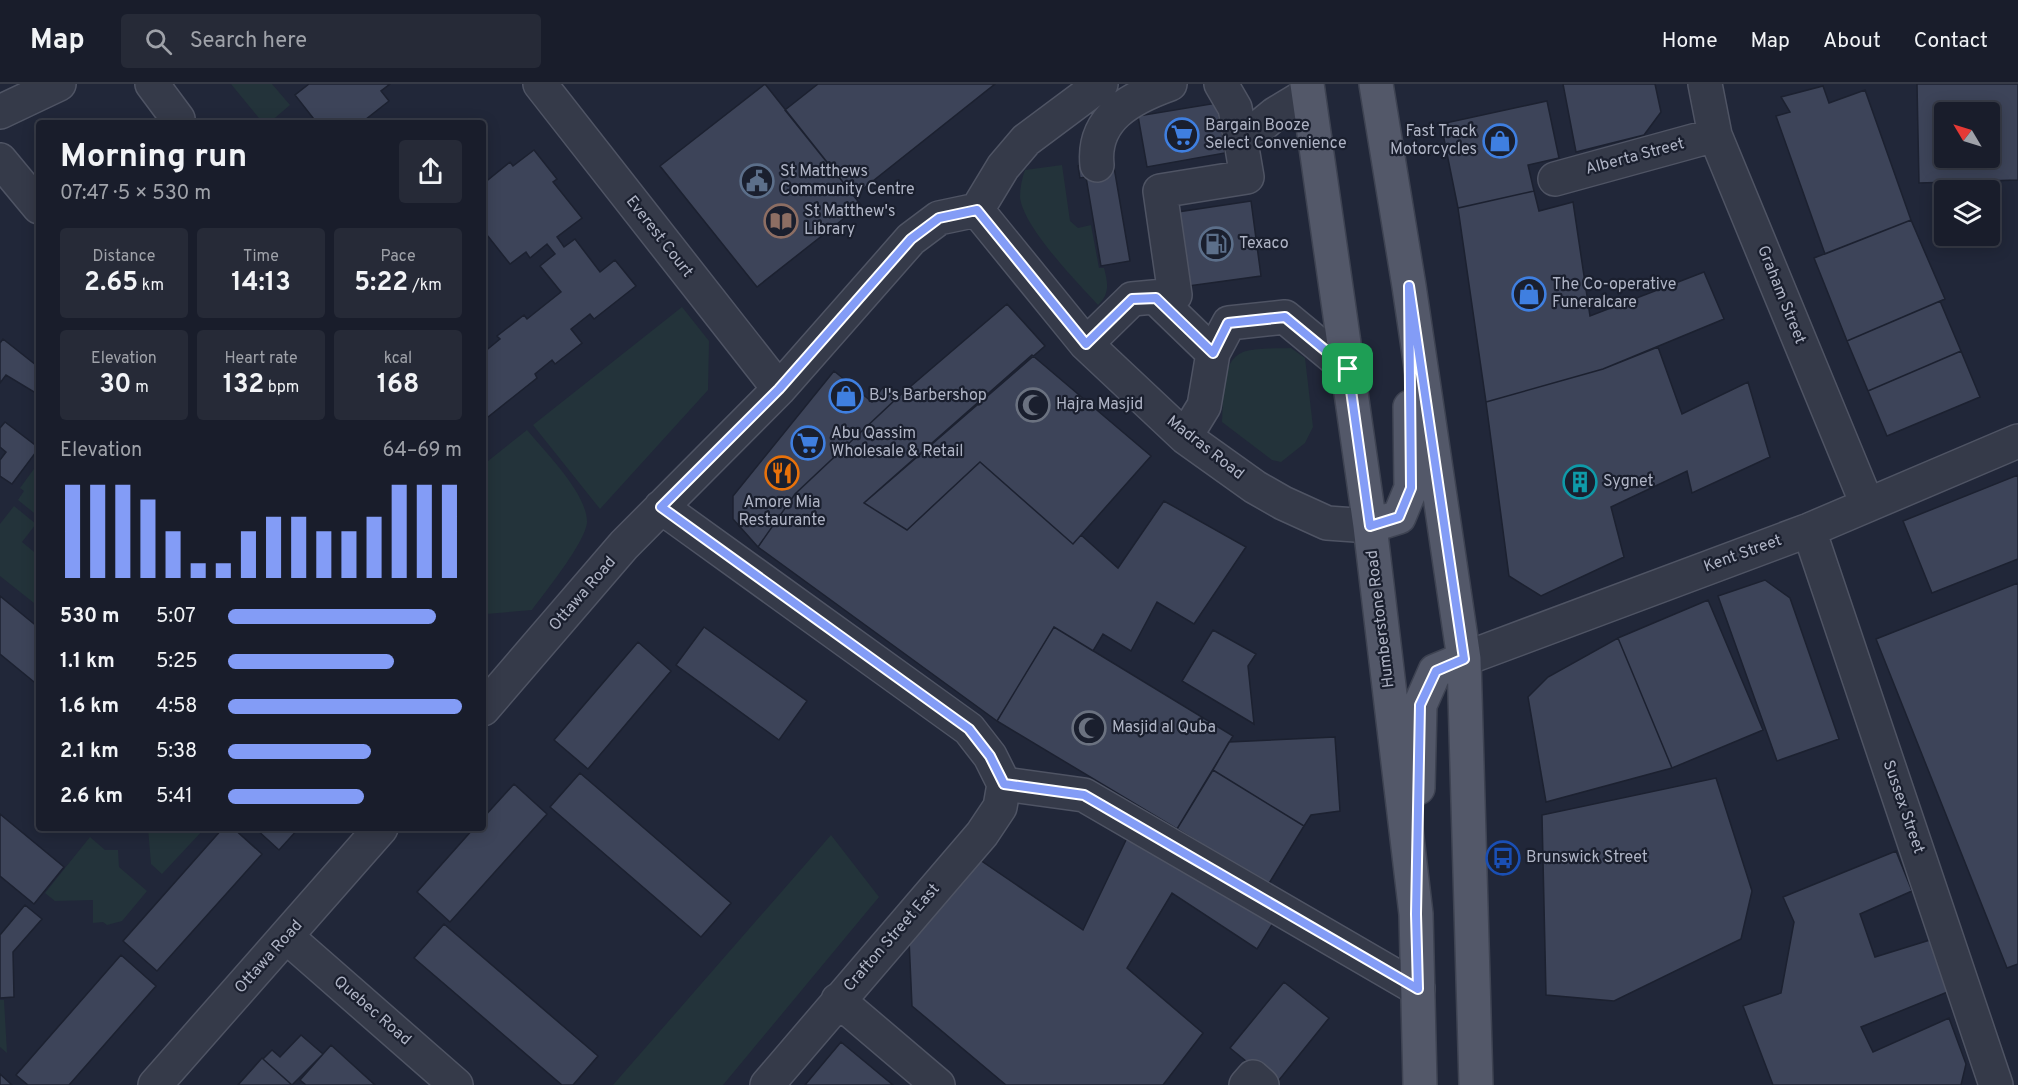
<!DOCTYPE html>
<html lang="en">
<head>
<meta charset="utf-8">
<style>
	body { margin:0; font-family:Overpass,sans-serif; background:#262a37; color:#f1f3f6; height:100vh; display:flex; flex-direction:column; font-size:22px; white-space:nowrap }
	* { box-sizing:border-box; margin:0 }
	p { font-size:20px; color:#9fa2a9 }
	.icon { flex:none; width:33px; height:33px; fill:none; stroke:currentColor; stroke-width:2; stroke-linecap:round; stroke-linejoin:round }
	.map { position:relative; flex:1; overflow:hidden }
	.drawer { position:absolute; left:36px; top:36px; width:450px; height:711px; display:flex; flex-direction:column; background:#191d2b; border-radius:6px; box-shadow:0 3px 15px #0003,0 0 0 2px #373b47 }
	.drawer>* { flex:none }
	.needle { width:39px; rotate:308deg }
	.buttons { position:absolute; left:1934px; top:18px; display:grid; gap:12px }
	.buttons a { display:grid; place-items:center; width:66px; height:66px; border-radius:6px; background:#191d2b; box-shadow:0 3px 15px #0003,0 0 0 2px #373b47; font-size:30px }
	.pin { position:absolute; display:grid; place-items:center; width:51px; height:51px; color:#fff; margin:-26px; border-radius:12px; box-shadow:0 3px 9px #0006 }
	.round { display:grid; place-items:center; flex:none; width:63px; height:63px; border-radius:6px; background:#262a37 }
	.head { display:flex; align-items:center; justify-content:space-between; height:102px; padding:0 24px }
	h1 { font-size:33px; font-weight:700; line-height:45px }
	.figures { display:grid; grid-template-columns:repeat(3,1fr); gap:9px; height:102px; padding:6px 24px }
	.figures div { display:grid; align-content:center; border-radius:6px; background:#262a37; text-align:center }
	.figures b { font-size:26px; font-weight:700 }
	.figures small { font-size:16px; font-weight:400 }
	.figures p { font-size:16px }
	.chart { height:168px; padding:12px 24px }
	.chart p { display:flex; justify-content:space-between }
	.chart svg { width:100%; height:108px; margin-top:6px; stroke:#839cf6; stroke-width:6 }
	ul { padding:0 24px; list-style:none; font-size:20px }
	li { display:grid; grid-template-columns:96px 72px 1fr; align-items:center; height:45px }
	li i { height:15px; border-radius:8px; background:#839cf6 }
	header { display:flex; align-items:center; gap:36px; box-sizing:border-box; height:84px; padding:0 30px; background:#191d2b; border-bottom:2px solid #373b47 }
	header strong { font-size:28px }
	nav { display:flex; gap:33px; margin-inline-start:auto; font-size:21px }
	.search { width:420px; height:54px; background:#262a37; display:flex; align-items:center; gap:15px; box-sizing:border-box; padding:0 21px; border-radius:6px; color:#9fa2a9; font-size:22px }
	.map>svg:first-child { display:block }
	.green { fill:#23333a }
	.building { fill:#3d4459; stroke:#1c2130; stroke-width:1.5; fill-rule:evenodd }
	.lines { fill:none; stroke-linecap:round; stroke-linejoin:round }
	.minor-casing { stroke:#4f5464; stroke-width:36 }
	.major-casing { stroke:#3e4352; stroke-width:36 }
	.minor { stroke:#353a49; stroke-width:33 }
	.major { stroke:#535869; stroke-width:33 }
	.route-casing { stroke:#fff; stroke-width:12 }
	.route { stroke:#839cf6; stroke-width:8 }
	.labels { text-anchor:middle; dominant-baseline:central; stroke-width:4.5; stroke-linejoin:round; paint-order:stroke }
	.poi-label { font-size:16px; fill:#afb4c5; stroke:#1a1f2e; text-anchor:start }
	.street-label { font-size:16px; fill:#afb4c5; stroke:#1a1f2e }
</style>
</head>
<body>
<header>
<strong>Map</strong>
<div class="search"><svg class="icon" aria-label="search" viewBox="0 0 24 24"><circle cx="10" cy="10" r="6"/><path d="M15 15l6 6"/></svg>Search here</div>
<nav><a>Home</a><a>Map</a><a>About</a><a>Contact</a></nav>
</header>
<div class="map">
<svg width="2018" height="1001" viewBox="0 0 2018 1001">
	<rect width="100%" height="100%" fill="#212739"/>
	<path class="green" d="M 231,0 L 272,0 L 290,21 L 269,39 L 263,39 Z
		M 1062,81 L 1070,137 L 1078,144 L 1091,141 L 1099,184 L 1104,184 C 1108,199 1110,210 1098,221 C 1077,198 1023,143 1020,113 C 1020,104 1022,94 1025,86 Z
		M 682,223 L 709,257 L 708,306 L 600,425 L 533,341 Z
		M 1291,264 L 1305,274 L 1313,343 L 1305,359 L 1281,378 L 1272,376 L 1222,338 C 1224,317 1219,278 1243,268 C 1257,263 1277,265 1291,264 Z
		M 527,346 C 545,368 586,408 587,437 C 588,455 544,510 532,526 L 486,530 L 483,528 L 483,381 Z
		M 39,378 L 39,433 L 18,416 L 24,407 L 20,404 Z
		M 14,422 L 36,440 L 22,458 L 39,472 L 39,523 L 0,492 L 0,440 Z
		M 148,744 L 204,744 L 204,745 L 162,790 L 151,780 Z
		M 831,751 L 879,813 L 723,1001 L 613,1001 Z
		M 90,753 L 105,766 L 118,766 L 119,783 L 147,807 L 122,837 L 107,841 L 103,838 L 93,839 L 93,816 L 55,817 L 45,809 Z
		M 0,916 L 4,916 L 7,969 L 0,963 Z"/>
	<path class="building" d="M 309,0 L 390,0 L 381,7 L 389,17 L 361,39 L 317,39 L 295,11 Z
		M 765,0 L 861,121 L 757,203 L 660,82 Z
		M 818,0 L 995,0 L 854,112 L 785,26 Z
		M 1563,0 L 1655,0 L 1661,28 L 1644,51 L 1576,68 Z
		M 1917,0 L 2018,0 L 2018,96 L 1919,99 ZM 1944,28 L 1989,28 L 1989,74 L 1944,74 Z
		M 1823,2 L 1829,19 L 1865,6 L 1911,136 L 1825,170 L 1776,32 L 1790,28 L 1781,13 Z
		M 1547,17 L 1559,74 L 1528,81 L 1534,107 L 1458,124 L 1441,40 Z
		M 1217,19 L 1225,69 L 1147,83 L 1138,32 Z
		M 534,66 L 557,95 L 553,98 L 582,134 L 557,153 L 564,163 L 575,155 L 600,188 L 615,176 L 636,202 L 594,235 L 590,230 L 571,245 L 582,259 L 555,280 L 552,276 L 535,290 L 537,294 L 483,337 L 483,269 L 500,255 L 497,252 L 524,231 L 527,235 L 561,208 L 540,182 L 555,170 L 547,160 L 530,174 L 526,168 L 510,180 L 483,146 L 483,100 L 510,78 L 513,82 Z
		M 1089,81 L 1090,87 L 1114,83 L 1130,177 L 1101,182 L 1086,93 L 1080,94 L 1078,82 Z
		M 1534,107 L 1539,127 L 1573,118 L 1590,232 L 1704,188 L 1724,235 L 1603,285 L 1486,318 L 1458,124 Z
		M 1251,117 L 1261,192 L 1181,203 L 1171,129 Z
		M 1911,136 L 1945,215 L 1847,257 L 1814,174 Z
		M 1940,217 L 1961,267 L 1868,307 L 1847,257 Z
		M 1007,220 L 1045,262 L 864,419 L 907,446 L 980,378 L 1073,460 L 1081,451 L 1118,484 L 1164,417 L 1246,463 L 1194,540 L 1157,518 L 1131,567 L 1103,550 L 1093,567 L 1054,543 L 997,637 L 758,463 L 795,410 L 897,314 Z
		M 3,255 L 36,281 L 39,278 L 39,311 L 6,291 L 0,299 L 0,259 Z
		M 1658,263 L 1682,330 L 1748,298 L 1770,373 L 1692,409 L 1687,387 L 1611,423 L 1624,473 L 1541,512 L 1509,492 L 1486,318 L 1603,285 Z
		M 1961,267 L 1980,313 L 1887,352 L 1868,307 Z
		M 1032,271 L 1151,372 L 1073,460 L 980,378 L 907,446 L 864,419 Z
		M 834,287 L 872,318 L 883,303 L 897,314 L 795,410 L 758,463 L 733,435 L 733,412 Z
		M 5,338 L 39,364 L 12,400 L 0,392 L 0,376 L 6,368 L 0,363 L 0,344 Z
		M 2018,391 L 2018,475 L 1932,509 L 1903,437 Z
		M 1765,496 L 1790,514 L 1839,655 L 1777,677 L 1718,512 Z
		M 2018,499 L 2018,880 L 2007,884 L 1876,555 Z
		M 0,512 L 39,544 L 39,602 L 0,570 Z
		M 1708,516 L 1763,646 L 1672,684 L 1618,554 Z
		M 704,543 L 807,617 L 779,656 L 676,581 Z
		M 1054,543 L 1233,652 L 1177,745 L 997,637 Z
		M 1213,546 L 1256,570 L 1248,582 L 1254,640 L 1182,597 Z
		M 1618,554 L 1672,684 L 1546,718 L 1528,613 L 1548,593 Z
		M 638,558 L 671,587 L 588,685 L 554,656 Z
		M 1335,653 L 1340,727 L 1311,731 L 1304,742 L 1213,686 L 1229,658 Z
		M 1213,686 L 1304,742 L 1268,801 L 1177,745 Z
		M 580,689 L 731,819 L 701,853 L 550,723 Z
		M 1716,694 L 1752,807 L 1741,855 L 1614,917 L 1546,911 L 1542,731 Z
		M 514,700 L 547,730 L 450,838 L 417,808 L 474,744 L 483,744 L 483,734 Z
		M 0,730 L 64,783 L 34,820 L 0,792 Z
		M 223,744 L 233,744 L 262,770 L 157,887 L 123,857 Z
		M 255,744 L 299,744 L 279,766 Z
		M 1127,754 L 1273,839 L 1257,865 L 1172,809 L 1127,884 L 1203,949 L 1163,1001 L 1006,1001 L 912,922 L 909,855 L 977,774 L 1083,846 Z
		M 1896,767 L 1912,807 L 1860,830 L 1875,873 L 1930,856 L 1950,907 L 1861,943 L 1873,968 L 1949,934 L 1966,980 L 1961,1001 L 1773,1001 L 1743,922 L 1781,909 L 1794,838 L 1783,813 Z
		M 25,821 L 42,835 L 13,868 L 14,913 L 0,914 L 0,851 Z
		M 444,840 L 598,972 L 573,1001 L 562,1001 L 414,874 Z
		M 121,871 L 156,902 L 69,1001 L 28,1001 L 16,991 Z
		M 1284,898 L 1329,934 L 1275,1001 L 1230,964 Z
		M 301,951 L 323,970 L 292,1001 L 263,975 L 272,966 L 280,973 Z
		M 841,958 L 893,1001 L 805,1001 Z
		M 331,961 L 375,1001 L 306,1001 L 300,996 Z
		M 262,974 L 263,975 L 292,1001 L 238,1001 Z
		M 0,990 L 12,1001 L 0,1001 Z"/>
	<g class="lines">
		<defs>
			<path id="minor" d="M 152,0 L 178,35
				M 540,0 L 779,305
				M 1221,0 L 1235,24 L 1241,58
				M 1705,0 L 1715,51 L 1867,420
				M 0,28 L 59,0
				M 0,76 L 39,123
				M 1097,81 C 1092,34 1131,14 1170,0
				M 1555,95 L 1715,51
				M 977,126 L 1086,260 L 1185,353 L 1255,403 L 1283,419 L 1327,439 L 1370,442
				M 1156,214 L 1213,269
				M 1086,260 L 1132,215 L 1175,211 L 1160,107 L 1247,93 L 1241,58 L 1275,30 L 1308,10
				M 1185,353 L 1204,322 L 1213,269 L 1229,239 L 1285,233 L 1348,285
				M 661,423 L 969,645 L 990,672 L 1004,700
				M 1809,446 L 1996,1001
				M 1464,575 L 1809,446 L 2018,357
				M 483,625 L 624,461 L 779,305 L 911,155 L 939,134 L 977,126 L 1003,83 L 1026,56 L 1101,0
				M 1004,700 L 1084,711 L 1418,905
				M 287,853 L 456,1001
				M 838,916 L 938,1001
				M 155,1001 L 381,744
				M 767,1001 L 982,750 L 1000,723 L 1004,700
				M 1246,1001 L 1253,993 L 1262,1001"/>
			<path id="major" d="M 1307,0 L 1370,442 L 1416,830 L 1420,1001
				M 1376,0 L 1409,202 L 1464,575 L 1476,1001
				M 1370,442 L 1399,433 L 1411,404 L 1410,323
				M 1418,704 L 1420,621 L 1435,587 L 1464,575"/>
		</defs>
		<use href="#minor" class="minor-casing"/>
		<use href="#major" class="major-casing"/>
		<use href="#minor" class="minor"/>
		<use href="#major" class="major"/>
	</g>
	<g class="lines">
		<defs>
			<path id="route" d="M 977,126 L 1086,260 L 1132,215 L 1156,214 L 1213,269 L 1228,239 L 1285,233 L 1348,285 L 1370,442 L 1399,433 L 1411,404 L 1409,202 L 1464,575 L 1436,587 L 1420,621 L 1416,830 L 1418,905 L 1084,711 L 1004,700 L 990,672 L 969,645 L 661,423 L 779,305 L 911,155 L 939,134 Z"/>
		</defs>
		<use href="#route" class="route-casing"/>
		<use href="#route" class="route"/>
	</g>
	<defs>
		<symbol id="supermarket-ring" viewBox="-11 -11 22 22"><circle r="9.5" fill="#1a1f2e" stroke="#3f7fe0" stroke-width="1.5"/><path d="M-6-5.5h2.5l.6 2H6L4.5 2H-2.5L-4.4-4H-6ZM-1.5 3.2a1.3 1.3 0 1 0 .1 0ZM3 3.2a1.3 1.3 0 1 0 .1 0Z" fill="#3f7fe0"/></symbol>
		<symbol id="shop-ring" viewBox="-11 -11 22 22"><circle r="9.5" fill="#1a1f2e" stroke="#3f7fe0" stroke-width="1.5"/><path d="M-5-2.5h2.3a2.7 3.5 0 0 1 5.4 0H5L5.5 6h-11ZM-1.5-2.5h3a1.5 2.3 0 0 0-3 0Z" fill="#3f7fe0"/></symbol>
		<symbol id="civic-ring" viewBox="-11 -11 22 22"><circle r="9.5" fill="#1a1f2e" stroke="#5c6f8a" stroke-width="1.5"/><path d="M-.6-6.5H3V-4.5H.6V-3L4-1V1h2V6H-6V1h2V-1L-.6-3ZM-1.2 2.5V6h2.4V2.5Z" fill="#5c6f8a"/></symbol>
		<symbol id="library-ring" viewBox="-11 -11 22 22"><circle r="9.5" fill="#1a1f2e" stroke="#8d6e63" stroke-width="1.5"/><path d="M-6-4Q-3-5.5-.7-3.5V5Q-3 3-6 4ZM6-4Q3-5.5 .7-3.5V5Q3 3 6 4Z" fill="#8d6e63"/></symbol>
		<symbol id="fuel-ring" viewBox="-11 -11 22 22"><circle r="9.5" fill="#1a1f2e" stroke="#5c6f8a" stroke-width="1.5"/><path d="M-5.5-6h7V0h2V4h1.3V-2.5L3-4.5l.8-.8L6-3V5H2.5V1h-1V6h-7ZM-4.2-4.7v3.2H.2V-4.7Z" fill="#5c6f8a"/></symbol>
		<symbol id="mosque-ring" viewBox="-11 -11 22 22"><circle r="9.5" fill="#1a1f2e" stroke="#6b7280" stroke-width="1.5"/><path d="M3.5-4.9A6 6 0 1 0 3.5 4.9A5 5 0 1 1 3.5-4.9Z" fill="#6b7280"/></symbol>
		<symbol id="restaurant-ring" viewBox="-11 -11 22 22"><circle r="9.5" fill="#1a1f2e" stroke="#e8710a" stroke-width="1.5"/><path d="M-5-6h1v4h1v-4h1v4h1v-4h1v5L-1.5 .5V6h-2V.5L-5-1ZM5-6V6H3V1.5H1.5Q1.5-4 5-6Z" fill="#e8710a"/></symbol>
		<symbol id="building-ring" viewBox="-11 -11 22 22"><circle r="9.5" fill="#1a1f2e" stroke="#0f9aa8" stroke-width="1.5"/><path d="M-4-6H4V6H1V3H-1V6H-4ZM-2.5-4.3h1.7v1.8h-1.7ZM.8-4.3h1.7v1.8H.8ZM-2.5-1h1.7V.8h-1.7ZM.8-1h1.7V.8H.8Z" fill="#0f9aa8"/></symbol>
		<symbol id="bus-ring" viewBox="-11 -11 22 22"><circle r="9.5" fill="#1a1f2e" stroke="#1a4fb4" stroke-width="1.5"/><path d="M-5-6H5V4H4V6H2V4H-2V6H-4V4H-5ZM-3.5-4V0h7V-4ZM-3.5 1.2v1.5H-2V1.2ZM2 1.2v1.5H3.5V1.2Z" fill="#1a4fb4"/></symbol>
	</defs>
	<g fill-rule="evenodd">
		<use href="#supermarket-ring" x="1163" y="32" width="38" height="38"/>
		<use href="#shop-ring" x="1481" y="38" width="38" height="38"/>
		<use href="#civic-ring" x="738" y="78" width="38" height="38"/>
		<use href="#library-ring" x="762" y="118" width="38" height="38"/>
		<use href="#fuel-ring" x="1197" y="141" width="38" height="38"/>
		<use href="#shop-ring" x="1510" y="191" width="38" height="38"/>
		<use href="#shop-ring" x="827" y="293" width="38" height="38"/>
		<use href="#mosque-ring" x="1014" y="302" width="38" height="38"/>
		<use href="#supermarket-ring" x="789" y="340" width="38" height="38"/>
		<use href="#restaurant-ring" x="763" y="370" width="38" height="38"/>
		<use href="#building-ring" x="1561" y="379" width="38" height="38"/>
		<use href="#mosque-ring" x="1070" y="625" width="38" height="38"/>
		<use href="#bus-ring" x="1484" y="755" width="38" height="38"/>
	</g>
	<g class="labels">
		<g class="poi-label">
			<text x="1205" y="42">Bargain Booze<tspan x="1205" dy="18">Select Convenience</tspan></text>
			<text x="1477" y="48" text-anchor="end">Fast Track<tspan x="1477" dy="18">Motorcycles</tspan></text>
			<text x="780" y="88">St Matthews<tspan x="780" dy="18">Community Centre</tspan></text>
			<text x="804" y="128">St Matthew's<tspan x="804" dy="18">Library</tspan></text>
			<text x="1239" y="160">Texaco</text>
			<text x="1552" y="201">The Co-operative<tspan x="1552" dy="18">Funeralcare</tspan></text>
			<text x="869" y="312">BJ's Barbershop</text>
			<text x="1056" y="321">Hajra Masjid</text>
			<text x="831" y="350">Abu Qassim<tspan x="831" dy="18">Wholesale &amp; Retail</tspan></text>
			<text x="1603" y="398">Sygnet</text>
			<text x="782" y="419" text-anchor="middle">Amore Mia<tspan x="782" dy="18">Restaurante</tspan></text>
			<text x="1112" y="644">Masjid al Quba</text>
			<text x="1526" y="774">Brunswick Street</text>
		</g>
		<g class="street-label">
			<text transform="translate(1635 73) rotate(-15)">Alberta Street</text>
			<text transform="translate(659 153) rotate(52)">Everest Court</text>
			<text transform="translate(1781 211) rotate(68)">Graham Street</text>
			<text transform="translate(1205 364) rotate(38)">Madras Road</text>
			<text transform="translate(1743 470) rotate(-20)">Kent Street</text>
			<text transform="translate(583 510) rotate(-49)">Ottawa Road</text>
			<text transform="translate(1381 535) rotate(-97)">Humberstone Road</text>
			<text transform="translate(1903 723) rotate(71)">Sussex Street</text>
			<text transform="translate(892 854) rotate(-49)">Crafton Street East</text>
			<text transform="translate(269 873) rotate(-48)">Ottawa Road</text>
			<text transform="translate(372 927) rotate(41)">Quebec Road</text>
		</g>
	</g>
</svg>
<div class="buttons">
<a><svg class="needle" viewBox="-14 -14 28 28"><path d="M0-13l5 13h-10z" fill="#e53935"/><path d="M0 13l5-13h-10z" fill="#9fa2a9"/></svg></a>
<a><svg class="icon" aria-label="layers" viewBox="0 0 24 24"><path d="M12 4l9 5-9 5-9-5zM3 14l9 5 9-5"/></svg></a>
</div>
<div class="pin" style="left:1348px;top:285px;background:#1e9e55"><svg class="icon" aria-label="arrive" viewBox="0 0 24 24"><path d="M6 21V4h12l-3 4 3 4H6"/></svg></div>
<section class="drawer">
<div class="head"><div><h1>Morning run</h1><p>07:47 · 5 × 530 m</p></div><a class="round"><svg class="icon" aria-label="share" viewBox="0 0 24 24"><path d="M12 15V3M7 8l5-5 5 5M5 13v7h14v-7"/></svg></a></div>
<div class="figures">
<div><p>Distance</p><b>2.65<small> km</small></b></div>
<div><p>Time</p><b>14:13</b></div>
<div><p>Pace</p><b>5:22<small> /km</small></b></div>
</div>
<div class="figures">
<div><p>Elevation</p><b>30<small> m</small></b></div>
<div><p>Heart rate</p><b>132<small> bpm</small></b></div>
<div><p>kcal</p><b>168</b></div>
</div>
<div class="chart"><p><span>Elevation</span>64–69 m</p>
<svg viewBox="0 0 160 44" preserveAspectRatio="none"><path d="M5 44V6M15 44V6M25 44V6M35 44V12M45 44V25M55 44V38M65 44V38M75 44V25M85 44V19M95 44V19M105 44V25M115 44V25M125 44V19M135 44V6M145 44V6M155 44V6"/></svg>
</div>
<ul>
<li><b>530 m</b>5:07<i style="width:89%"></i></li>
<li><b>1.1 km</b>5:25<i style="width:71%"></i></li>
<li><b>1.6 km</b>4:58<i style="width:100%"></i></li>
<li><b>2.1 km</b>5:38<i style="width:61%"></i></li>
<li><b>2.6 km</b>5:41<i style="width:58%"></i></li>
</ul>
</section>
</div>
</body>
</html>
